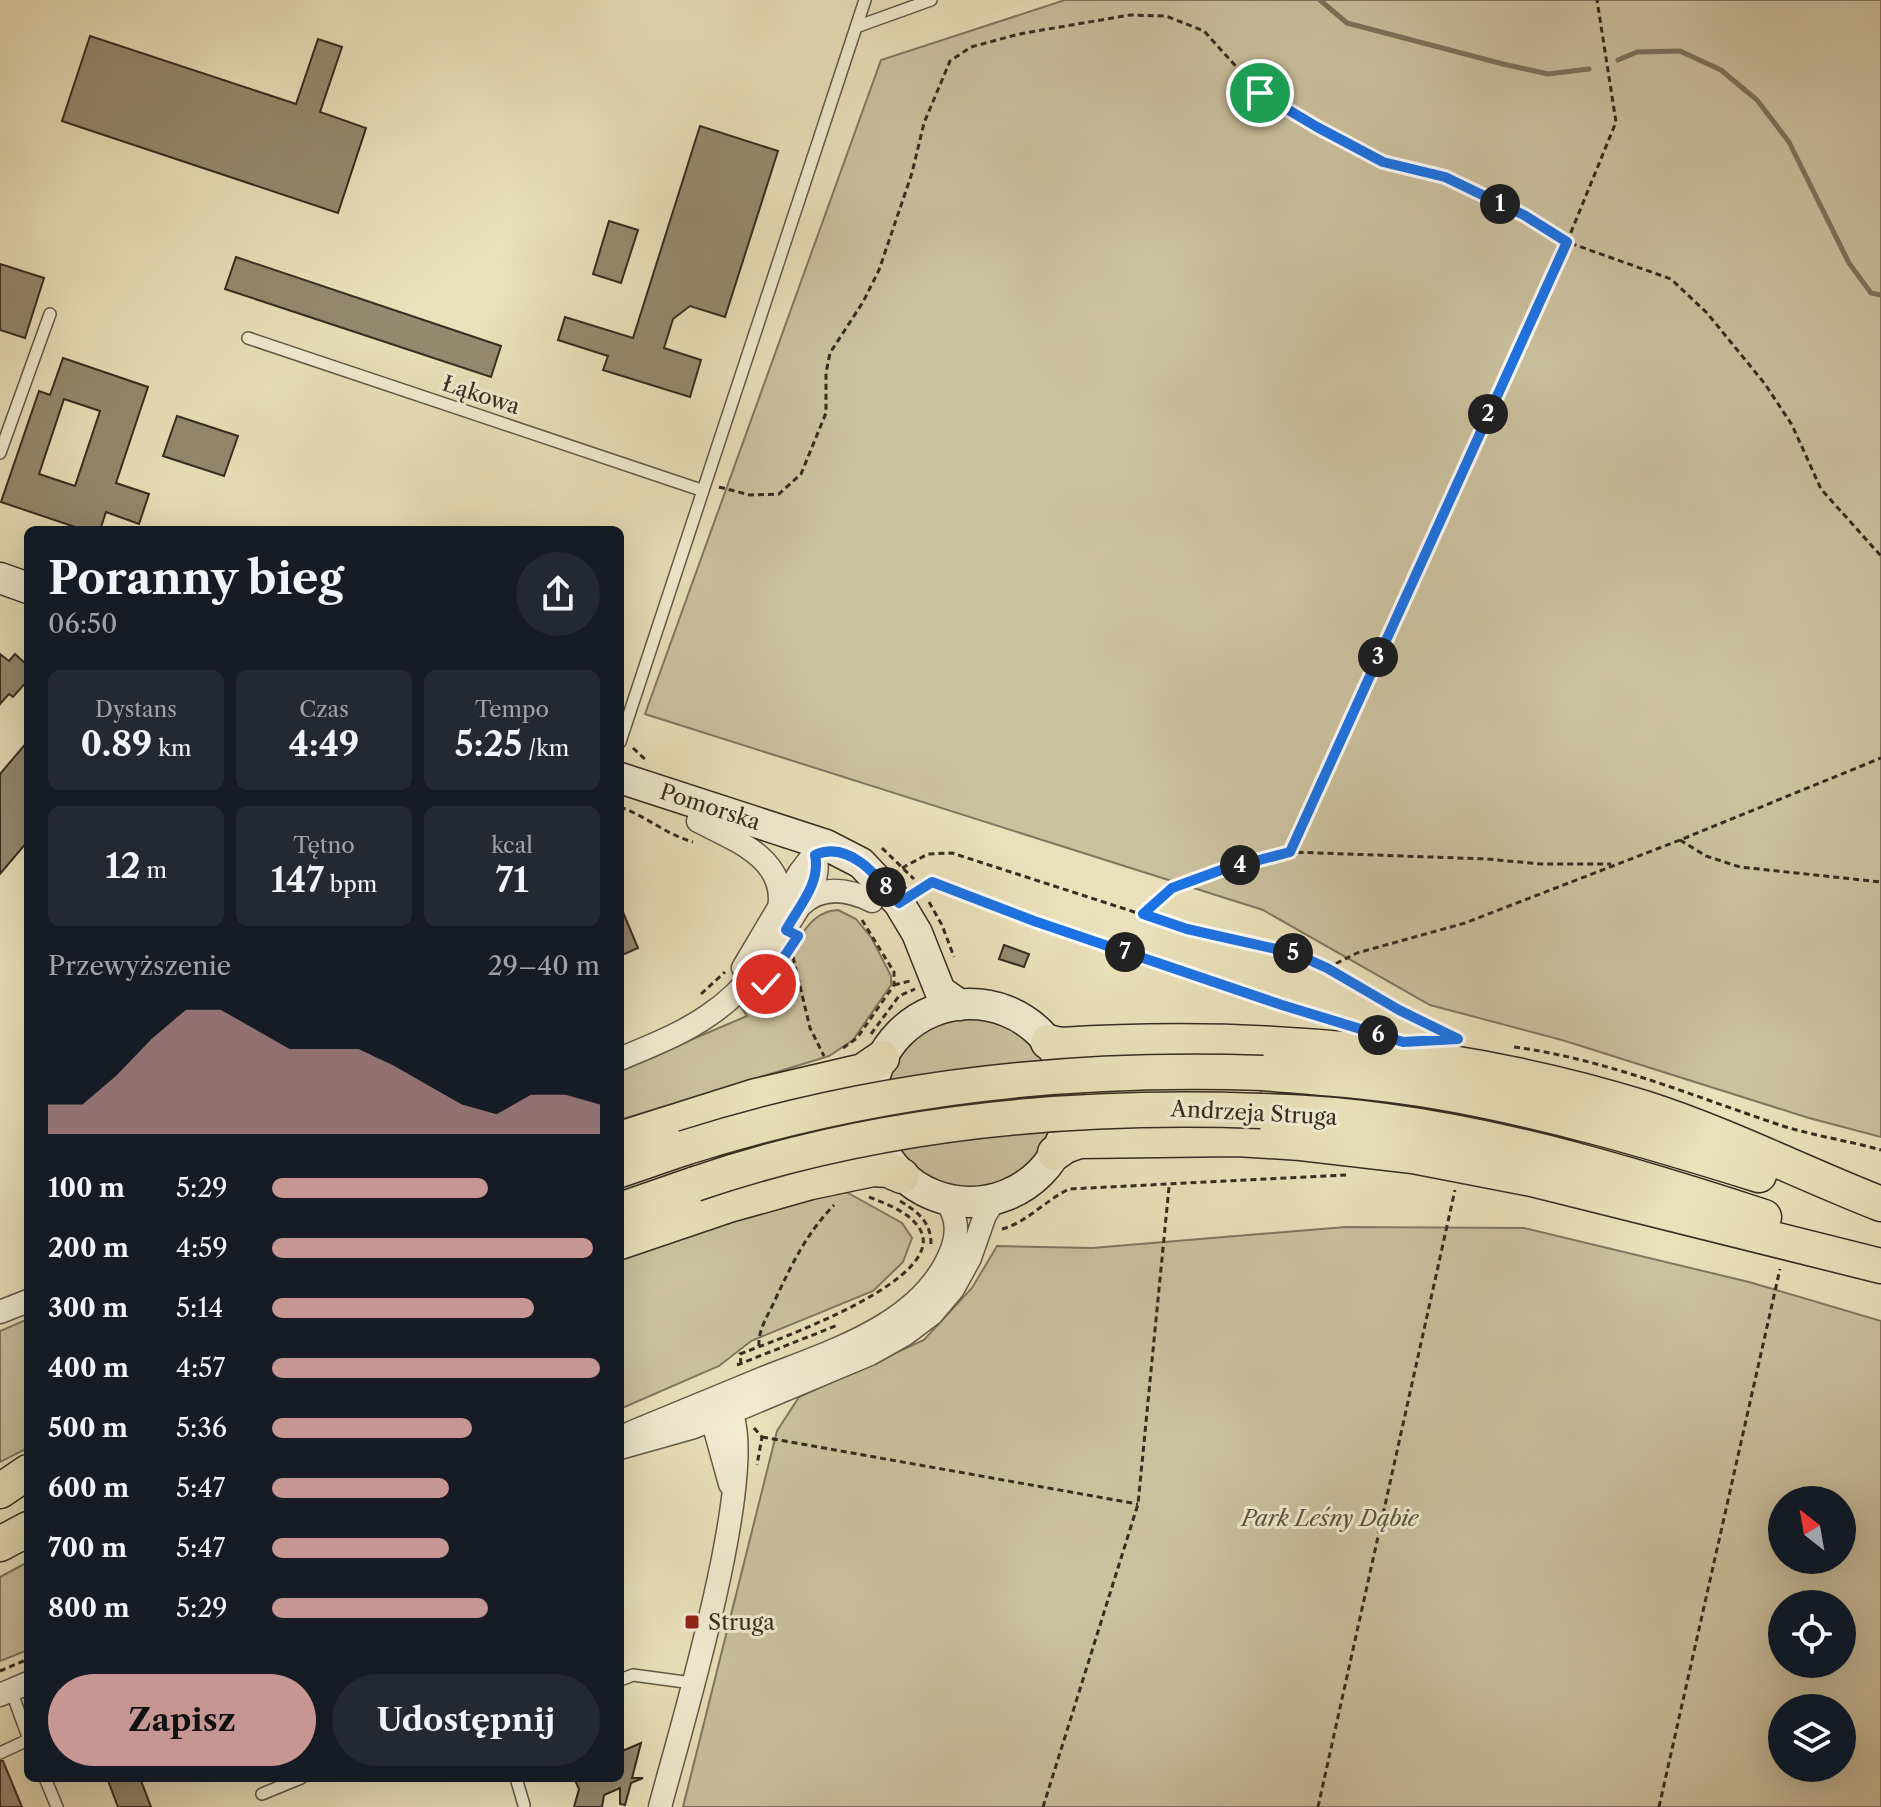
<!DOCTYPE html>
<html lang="pl">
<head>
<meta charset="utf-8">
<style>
	body { margin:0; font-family:"Libre Caslon Text",serif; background:#242831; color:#f1f3f6; height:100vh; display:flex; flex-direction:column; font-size:30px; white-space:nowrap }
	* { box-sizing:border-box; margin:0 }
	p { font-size:26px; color:#9ea1a6 }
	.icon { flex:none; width:44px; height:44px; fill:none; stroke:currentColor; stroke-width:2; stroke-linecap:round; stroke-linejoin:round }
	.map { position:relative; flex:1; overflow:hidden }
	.drawer { position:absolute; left:24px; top:526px; width:600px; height:1256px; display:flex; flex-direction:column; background:#171b24; border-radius:12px; box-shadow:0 8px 32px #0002 }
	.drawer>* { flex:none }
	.needle { width:52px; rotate:329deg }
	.buttons { position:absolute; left:1768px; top:1486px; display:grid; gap:16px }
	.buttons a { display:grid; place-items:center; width:88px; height:88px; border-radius:50%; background:#171b24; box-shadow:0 8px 32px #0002; font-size:40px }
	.pin { position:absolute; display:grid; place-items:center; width:68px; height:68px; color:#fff; margin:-34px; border:4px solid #fff; border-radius:50%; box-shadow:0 2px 8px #0007 }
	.km { position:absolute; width:40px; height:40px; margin:-20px; border-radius:50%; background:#222; color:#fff; font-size:22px; line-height:40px; text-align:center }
	.round { display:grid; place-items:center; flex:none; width:84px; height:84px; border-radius:42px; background:#242831 }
	.overview { display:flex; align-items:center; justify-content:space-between; height:136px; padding:0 24px }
	h1 { font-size:44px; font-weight:700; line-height:60px }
	.stats { display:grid; grid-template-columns:repeat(3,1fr); gap:12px; height:136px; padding:8px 24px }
	.stats div { display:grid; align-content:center; border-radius:12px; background:#242831; text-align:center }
	.stats b { font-size:34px; font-weight:700 }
	.stats small { font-size:22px; font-weight:400 }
	.stats p { font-size:22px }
	.chart { height:224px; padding:16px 24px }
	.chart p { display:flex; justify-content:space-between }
	.chart svg { width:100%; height:144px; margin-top:8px; fill:#c59692; opacity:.7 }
	.cta { display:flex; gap:16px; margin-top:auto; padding:16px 24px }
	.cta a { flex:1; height:92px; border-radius:48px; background:#c59692; color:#111; font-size:32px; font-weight:700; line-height:92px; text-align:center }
	.cta a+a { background:#242831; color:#f1f3f6 }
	ul { padding:0 24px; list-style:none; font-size:26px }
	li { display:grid; grid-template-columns:128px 96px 1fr; align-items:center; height:60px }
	li i { height:20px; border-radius:10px; background:#c59692 }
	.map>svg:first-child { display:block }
	.green { fill:#ccc19f; stroke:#827660; stroke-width:2; fill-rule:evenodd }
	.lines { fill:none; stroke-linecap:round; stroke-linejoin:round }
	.stream { stroke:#7e725d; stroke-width:5 }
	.building { fill:#958970; stroke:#382b21; stroke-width:2; fill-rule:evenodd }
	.lane-casing { stroke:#645847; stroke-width:14 }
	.street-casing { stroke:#645847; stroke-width:25 }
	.secondary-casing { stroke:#382b21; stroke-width:33 }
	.primary-casing { stroke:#382b21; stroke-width:37 }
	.path { stroke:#382b21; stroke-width:3; stroke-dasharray:6 4; stroke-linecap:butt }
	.lane { stroke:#f1ebd2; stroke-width:11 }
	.street { stroke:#f1ebd2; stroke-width:22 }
	.secondary { stroke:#f1ebd2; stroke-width:30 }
	.primary { stroke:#eae0b9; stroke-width:34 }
	.primary-bridge-casing { stroke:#382b21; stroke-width:37; stroke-linecap:butt }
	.primary-bridge { stroke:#eae0b9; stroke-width:34 }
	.route-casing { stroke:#fff; stroke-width:16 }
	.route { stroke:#1a73e8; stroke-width:10 }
	.poi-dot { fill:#8f2418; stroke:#f1ebd2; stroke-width:3 }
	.labels { text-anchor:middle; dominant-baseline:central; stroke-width:6; stroke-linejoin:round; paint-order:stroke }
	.street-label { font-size:22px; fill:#382b21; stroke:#f1ebd2 }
	.park-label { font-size:22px; font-style:italic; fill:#5d5040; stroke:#f1ebd2 }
	.poi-label { font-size:22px; fill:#382b21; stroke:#f1ebd2; text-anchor:start }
</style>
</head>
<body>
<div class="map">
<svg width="1881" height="1807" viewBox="0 0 1881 1807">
	<rect width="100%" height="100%" fill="#eae0b9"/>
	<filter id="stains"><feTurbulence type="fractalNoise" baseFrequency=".0025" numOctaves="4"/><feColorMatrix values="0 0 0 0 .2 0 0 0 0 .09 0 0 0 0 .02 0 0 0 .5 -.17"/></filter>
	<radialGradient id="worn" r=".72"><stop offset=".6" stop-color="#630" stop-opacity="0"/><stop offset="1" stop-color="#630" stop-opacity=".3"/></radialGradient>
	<path class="green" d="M 1065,0 L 1881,0 L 1881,1137 L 1809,1118 L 1562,1040 L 1430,1005 L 1263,910 L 645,714 L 881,60 Z
		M 838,910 L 856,919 L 871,937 L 891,976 L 891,985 L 853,1040 L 829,1056 L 620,1120 L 620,1070 L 747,1016 L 737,1001 L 787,938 L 793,941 L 798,939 C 809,924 818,911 838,910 Z
		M882 1104a88 88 0 1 1 176 0a88 88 0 1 1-176 0Z
		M 841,1189 L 902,1223 L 912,1238 L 903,1262 L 873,1291 L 751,1341 L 719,1366 L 620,1409 L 620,1254 Z
		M 1346,1227 L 1524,1228 L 1749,1282 L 1881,1321 L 1881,1807 L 683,1807 L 777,1431 L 799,1397 L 924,1340 L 972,1288 L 997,1246 L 1092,1248 ZM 1782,1500 L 1842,1500 L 1842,1560 L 1782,1560 ZM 1782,1604 L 1842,1604 L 1842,1664 L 1782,1664 ZM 1782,1708 L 1842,1708 L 1842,1768 L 1782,1768 Z
		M 28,1319 L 28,1448 L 0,1462 L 0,1331 Z
		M 28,1562 L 28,1650 L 0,1661 L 0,1577 Z"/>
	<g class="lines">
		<path class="stream" d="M 1320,0 L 1347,23 L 1503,64 L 1548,74 L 1589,69
			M 1618,60 L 1637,52 L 1680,51 L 1721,70 L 1757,100 L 1789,142 L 1849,263 L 1871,293 L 1881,295"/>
	</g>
	<path class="building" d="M 90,36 L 296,104 L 318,39 L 342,47 L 320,112 L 366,128 L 338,213 L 62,121 Z
		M 700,126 L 778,151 L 725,317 L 690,306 L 673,319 L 664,348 L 701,360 L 690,397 L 603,370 L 608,356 L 558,340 L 565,317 L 633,338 Z
		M 609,221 L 638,230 L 621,283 L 593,274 Z
		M 236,257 L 501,346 L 491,377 L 225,289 Z
		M 0,264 L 44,278 L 25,338 L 0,330 Z
		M 63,358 L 148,387 L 116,483 L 149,494 L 139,524 L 106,512 L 100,530 L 84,530 L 1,502 L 39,391 L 50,395 ZM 64,399 L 100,411 L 75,486 L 39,474 Z
		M 177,416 L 238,436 L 224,476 L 163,456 Z
		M 0,654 L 9,661 L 15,654 L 28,666 L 28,680 L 13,697 L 9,694 L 0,704 Z
		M 28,741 L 28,841 L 0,874 L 0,774 Z
		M 620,905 L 638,948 L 620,956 Z
		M 1004,945 L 1029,954 L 1024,967 L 999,959 Z
		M 641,1743 L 632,1778 L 643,1778 L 631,1783 L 625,1805 L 620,1804 L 620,1788 L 604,1795 L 602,1807 L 574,1807 L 579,1789 L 574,1778 L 620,1778 L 620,1752 Z
		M 0,1761 L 3,1761 L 22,1807 L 0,1807 Z
		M 107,1778 L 140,1778 L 151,1807 L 118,1807 Z"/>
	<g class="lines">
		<defs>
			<path id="lane" d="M 856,27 L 931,0
				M 248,338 L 701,490
				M 0,453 L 50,314
				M 620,742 L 865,0
				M 900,902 L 932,882 L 1034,921
				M 620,1680 L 633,1675 L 692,1683
				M 11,1690 L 28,1737
				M 0,1753 L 28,1740
				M 45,1778 L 57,1807
				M 516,1778 L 524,1805
				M 262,1794 L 301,1778"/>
			<path id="street" d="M 698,821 C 735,840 788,859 779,909
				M 801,905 C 822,885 848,889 872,901
				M 743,968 L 800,872 L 810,859 L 821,852
				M 620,1059 C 650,1046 682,1034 709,1015 C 748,989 772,951 796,912 C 803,900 814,887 816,874 C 819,858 812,844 800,836
				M 0,1312 L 28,1301
				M 713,1405 L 712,1419 L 730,1484
				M 630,1433 C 674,1415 717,1397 761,1379 C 828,1352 924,1325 952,1249 C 959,1230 957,1213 943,1198
				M 620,1448 L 691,1428 L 732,1412 L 870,1354 L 904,1335 L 932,1314 L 953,1289 L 970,1258 L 985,1215 L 992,1204 L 1004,1196
				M 0,1695 L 28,1683
				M 660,1807 C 676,1744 770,1441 724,1401"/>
			<path id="secondary" d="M 0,578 L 28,588
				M 620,778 L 826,845 L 861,863 L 899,903 L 917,933 L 940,991 L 960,1005
				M871 1103a99 99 0 1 1 198 0a99 99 0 1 1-198 0Z"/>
			<path id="primary" d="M 1048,1042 L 1061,1045 C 1255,1033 1458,1050 1644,1108 C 1725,1134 1802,1173 1881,1204
				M 1263,1073 C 1322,1078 1381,1082 1439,1092 C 1548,1111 1653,1142 1759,1175
				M 1261,1111 C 1433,1114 1602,1164 1764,1217
				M 620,1139 L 756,1096 L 863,1071 L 882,1058
				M 1055,1153 L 1065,1146 L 1079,1141 L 1237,1139 L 1301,1143 L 1413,1156 L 1532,1179 L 1881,1266
				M 620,1170 L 684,1148
				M 620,1210 L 695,1184
				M 620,1242 L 729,1205 L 811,1182 L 873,1169 L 888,1170 L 902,1176
				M 0,1491 L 28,1472
				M 0,1544 L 28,1529"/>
		</defs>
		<use href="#lane" class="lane-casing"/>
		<use href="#street" class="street-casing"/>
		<use href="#secondary" class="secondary-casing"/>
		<use href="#primary" class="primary-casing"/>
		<path class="path" d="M 719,487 L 750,495 L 779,494 L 801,474 L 826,413 L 826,373 L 830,353 L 863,302 L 879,270 L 912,173 L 924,123 L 950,61 L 971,47 L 1019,34 L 1130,15 L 1166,16 L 1204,31 L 1260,93 L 1317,127 L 1383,162 L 1445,177 L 1524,215 L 1567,242 L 1671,279 L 1707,313 L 1765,384 L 1792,425 L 1821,489 L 1881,556
			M 633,748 L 647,761
			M 620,807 C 646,816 667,835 693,842
			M 1680,840 L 1706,856 L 1740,867 L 1881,882
			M 882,848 L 914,879
			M 1290,852 L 1567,242 L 1616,122 L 1597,0
			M 902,868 L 928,854 L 952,853 L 1187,929 L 1294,953 L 1452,1036
			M 929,902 L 942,925 L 954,957
			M 1143,914 L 1172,888 L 1221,870 L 1290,852 L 1487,859 L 1541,864 L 1611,864
			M 1046,925 L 1334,1021
			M 793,957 L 810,1028 L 824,1056
			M 1327,968 L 1357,953 L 1465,923 L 1680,840 L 1881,758
			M 894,985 L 910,981
			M 701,994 L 725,972
			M 871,1034 L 899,996 L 915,989
			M 1514,1047 C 1604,1059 1688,1094 1774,1123 C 1808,1135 1846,1140 1881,1150
			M 843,1048 L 857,1038 L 894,985 L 894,972 L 862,920
			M 900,1201 C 918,1212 931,1222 931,1244
			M 1002,1229 C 1026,1223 1046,1200 1069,1189 L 1346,1175
			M 759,1346 C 758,1329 768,1316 775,1300 C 792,1264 806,1234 834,1205
			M 741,1364 L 740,1354 C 770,1342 960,1277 917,1225 C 905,1210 886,1204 869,1197
			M 737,1365 L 838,1325
			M 754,1428 L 762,1437 L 757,1465
			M 762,1437 L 1138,1504
			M 0,1671 L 28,1659
			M 1043,1807 L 1138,1504 L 1169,1187
			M 1318,1807 L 1455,1190
			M 1659,1807 L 1780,1269"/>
		<use href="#lane" class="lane"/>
		<use href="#street" class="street"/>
		<use href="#secondary" class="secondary"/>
		<use href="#primary" class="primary"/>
		<defs>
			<path id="primary-bridge" d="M 684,1148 C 872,1088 1067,1066 1263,1073
				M 695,1184 C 876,1122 1071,1104 1261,1111"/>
		</defs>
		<use href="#primary-bridge" class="primary-bridge-casing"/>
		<use href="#primary-bridge" class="primary-bridge"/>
	</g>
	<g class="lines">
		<defs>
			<path id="route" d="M 766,984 L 798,936 L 786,930 C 799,906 821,883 815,855 C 850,839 880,879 899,903 L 932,882 L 1034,921 L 1282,1005 L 1403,1042 L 1458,1039 L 1399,1010 L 1327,968 L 1294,953 L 1187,929 L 1143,914 L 1172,888 L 1221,870 L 1290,852 L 1567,242 L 1524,215 L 1445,177 L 1383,162 L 1317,127 L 1260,93"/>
		</defs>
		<use href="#route" class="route-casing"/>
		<use href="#route" class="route"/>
	</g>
	<rect class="poi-dot" x="684" y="1614" width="16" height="16" rx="4"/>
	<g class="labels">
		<g class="street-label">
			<text transform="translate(481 395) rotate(18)">Łąkowa</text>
			<text transform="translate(710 807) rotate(18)">Pomorska</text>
			<text transform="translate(1254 1113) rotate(3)">Andrzeja Struga</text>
		</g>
		<g class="park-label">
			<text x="1330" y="1518">Park Leśny Dąbie</text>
		</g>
		<g class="poi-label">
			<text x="708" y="1622">Struga</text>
		</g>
	</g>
	<rect width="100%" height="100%" filter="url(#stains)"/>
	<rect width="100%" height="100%" fill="url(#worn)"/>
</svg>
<div class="buttons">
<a><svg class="needle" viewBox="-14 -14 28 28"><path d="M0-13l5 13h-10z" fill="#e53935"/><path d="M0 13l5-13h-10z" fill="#9ea1a6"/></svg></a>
<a><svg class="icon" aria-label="locate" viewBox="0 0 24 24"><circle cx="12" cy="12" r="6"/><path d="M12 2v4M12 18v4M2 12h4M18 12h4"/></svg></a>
<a><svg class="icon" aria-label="layers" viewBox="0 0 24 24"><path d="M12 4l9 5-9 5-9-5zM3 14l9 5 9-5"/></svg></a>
</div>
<div class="pin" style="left:1260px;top:93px;background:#1e9e55"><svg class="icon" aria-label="arrive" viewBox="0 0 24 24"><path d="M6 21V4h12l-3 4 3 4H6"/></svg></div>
<div class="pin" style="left:766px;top:984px;background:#d93025"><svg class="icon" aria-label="check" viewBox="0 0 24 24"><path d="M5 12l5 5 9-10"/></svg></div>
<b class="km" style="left:1500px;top:204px">1</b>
<b class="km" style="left:1488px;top:414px">2</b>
<b class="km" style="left:1378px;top:657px">3</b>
<b class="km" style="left:1240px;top:865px">4</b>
<b class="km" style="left:1293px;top:953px">5</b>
<b class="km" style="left:1378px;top:1035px">6</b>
<b class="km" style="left:1125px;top:952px">7</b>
<b class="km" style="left:886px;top:887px">8</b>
<section class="drawer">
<div class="overview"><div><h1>Poranny bieg</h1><p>06:50</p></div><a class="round"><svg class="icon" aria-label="share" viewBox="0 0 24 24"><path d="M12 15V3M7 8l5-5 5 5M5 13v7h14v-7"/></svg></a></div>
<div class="stats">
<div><p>Dystans</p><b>0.89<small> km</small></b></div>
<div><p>Czas</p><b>4:49</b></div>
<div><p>Tempo</p><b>5:25<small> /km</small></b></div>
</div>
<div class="stats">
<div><b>12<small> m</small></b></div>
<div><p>Tętno</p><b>147<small> bpm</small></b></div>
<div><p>kcal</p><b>71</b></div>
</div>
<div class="chart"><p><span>Przewyższenie</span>29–40 m</p>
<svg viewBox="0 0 160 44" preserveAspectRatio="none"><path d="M0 44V35L10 35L20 26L30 15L40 6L50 6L60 12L70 18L80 18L90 18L100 23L110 29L120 35L130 38L140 32L150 32L160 35V44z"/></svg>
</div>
<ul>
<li><b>100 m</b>5:29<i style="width:66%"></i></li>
<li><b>200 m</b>4:59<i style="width:98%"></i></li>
<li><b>300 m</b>5:14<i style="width:80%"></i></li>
<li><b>400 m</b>4:57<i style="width:100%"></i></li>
<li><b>500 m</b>5:36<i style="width:61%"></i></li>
<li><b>600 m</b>5:47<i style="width:54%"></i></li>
<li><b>700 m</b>5:47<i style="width:54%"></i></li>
<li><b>800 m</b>5:29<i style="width:66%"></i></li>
</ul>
<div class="cta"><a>Zapisz</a><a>Udostępnij</a></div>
</section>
</div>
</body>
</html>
